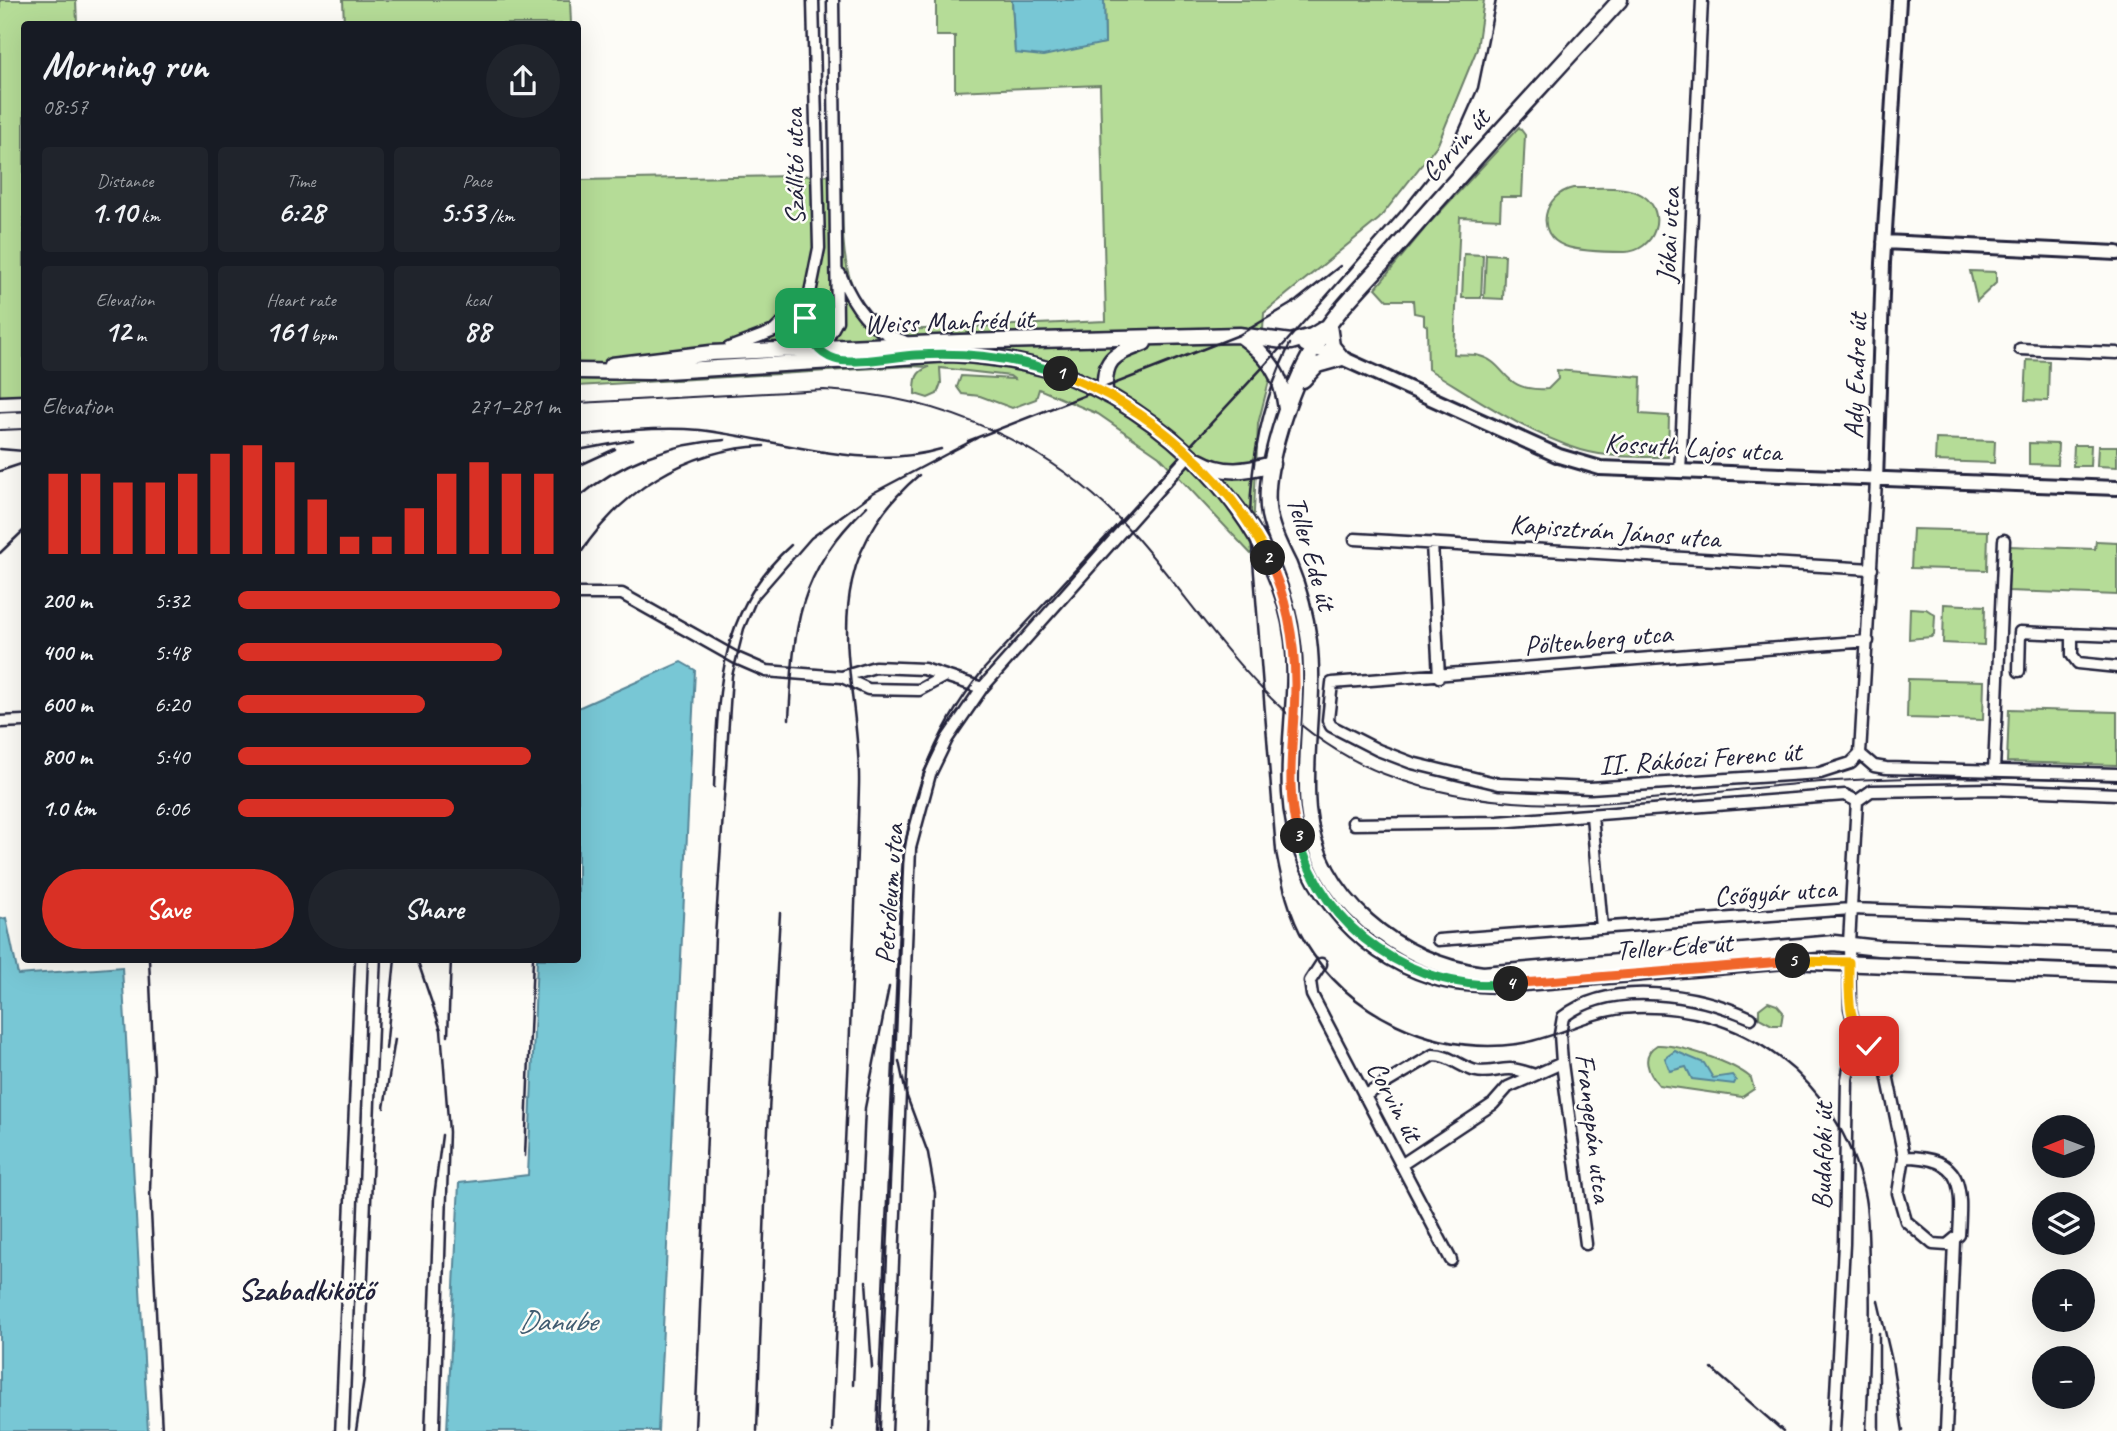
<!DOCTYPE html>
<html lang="en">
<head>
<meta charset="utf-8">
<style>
	body { margin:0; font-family:Caveat,sans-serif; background:#20242c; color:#f1f3f6; height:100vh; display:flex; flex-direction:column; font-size:26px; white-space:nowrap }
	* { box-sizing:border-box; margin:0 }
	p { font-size:23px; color:#9ea1a6 }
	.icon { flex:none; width:38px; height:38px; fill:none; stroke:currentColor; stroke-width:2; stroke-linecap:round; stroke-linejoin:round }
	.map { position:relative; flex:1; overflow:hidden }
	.sheet { position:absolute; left:21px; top:21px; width:560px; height:942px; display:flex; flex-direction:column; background:#171b24; border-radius:7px; box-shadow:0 7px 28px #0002 }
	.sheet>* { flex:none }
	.needle { width:46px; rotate:269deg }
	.fabs { position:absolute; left:2032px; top:1115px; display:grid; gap:14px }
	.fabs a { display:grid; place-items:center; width:63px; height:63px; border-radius:50%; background:#171b24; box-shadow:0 7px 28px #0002; font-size:35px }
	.pin { position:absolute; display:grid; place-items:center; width:60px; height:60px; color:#fff; margin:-30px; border-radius:14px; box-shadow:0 4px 10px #0006 }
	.km { position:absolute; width:35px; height:35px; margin:-18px; border-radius:50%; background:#222; color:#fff; font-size:19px; line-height:35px; text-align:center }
	.round { display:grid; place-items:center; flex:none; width:74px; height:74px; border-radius:37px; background:#20242c }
	.summary { display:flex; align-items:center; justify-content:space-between; height:119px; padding:0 21px }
	h1 { font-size:38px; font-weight:700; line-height:52px }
	.metrics { display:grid; grid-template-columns:repeat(3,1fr); gap:10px; height:119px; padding:7px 21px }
	.metrics div { display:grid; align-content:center; border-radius:7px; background:#20242c; text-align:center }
	.metrics b { font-size:30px; font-weight:700 }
	.metrics small { font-size:19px; font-weight:400 }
	.metrics p { font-size:19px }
	.chart { height:196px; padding:14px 21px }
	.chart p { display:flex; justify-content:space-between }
	.chart svg { width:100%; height:126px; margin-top:7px; stroke:#d93025; stroke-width:6 }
	.button { display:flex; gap:14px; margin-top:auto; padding:14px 21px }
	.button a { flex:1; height:80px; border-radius:42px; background:#d93025; color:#fff; font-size:28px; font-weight:700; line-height:80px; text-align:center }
	.button a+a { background:#20242c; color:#f1f3f6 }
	ul { padding:0 21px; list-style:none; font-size:23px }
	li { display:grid; grid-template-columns:112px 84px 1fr; align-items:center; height:52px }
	li i { height:18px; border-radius:9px; background:#d93025 }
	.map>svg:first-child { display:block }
	.green { fill:#b5dc97; stroke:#6c7f69; stroke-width:2 }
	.water { fill:#78c7d5; stroke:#568597; stroke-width:2 }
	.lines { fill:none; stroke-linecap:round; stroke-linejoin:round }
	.minor-casing { stroke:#22223b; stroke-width:15 }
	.tertiary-casing { stroke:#22223b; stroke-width:18 }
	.secondary-casing { stroke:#22223b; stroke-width:19 }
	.minor { stroke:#fdfcf7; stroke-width:10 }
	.tertiary { stroke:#fdfcf7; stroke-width:12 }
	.secondary { stroke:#fdfcf7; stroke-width:14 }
	.tram { stroke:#22223b; stroke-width:2 }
	.rail { stroke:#22223b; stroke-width:2.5 }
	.split-1-casing { stroke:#fff; stroke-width:14 }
	.split-2-casing { stroke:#fff; stroke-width:14 }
	.split-3-casing { stroke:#fff; stroke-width:14 }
	.split-4-casing { stroke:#fff; stroke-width:14 }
	.split-5-casing { stroke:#fff; stroke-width:14 }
	.split-6-casing { stroke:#fff; stroke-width:14 }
	.split-1 { stroke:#22a559; stroke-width:9 }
	.split-2 { stroke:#f5b400; stroke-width:9 }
	.split-3 { stroke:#f0652b; stroke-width:9 }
	.split-4 { stroke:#22a559; stroke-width:9 }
	.split-5 { stroke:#f0652b; stroke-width:9 }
	.split-6 { stroke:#f5b400; stroke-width:9 }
	.labels { text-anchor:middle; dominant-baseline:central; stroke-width:5; stroke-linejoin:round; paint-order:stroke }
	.street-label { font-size:28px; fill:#22223b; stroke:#fdfcf7 }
	.neighbourhood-label { font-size:30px; font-weight:bold; fill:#22223b; stroke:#fdfcf7 }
	.water-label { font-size:30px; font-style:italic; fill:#405c71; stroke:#fdfcf7 }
</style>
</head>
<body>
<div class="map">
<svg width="2117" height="1431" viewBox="0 0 2117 1431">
	<rect width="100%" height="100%" fill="#fdfcf7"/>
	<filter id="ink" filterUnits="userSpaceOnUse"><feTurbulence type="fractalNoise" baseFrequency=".0143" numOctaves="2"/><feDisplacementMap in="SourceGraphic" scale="14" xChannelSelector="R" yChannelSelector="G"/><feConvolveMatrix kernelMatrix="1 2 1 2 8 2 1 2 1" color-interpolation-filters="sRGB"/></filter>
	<g filter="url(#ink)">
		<path class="green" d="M 0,0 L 76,0 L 77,24 L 24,24 L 24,403 L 0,404 Z
			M 343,0 L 570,0 L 571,24 L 344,24 Z
			M 936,0 L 1012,0 L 1015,53 L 1105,43 L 1104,0 L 1484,0 L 1477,49 L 1438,144 L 1379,219 L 1264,313 L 1261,364 L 1270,377 L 1258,424 L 1252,555 L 1159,456 L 1098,414 L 1039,389 L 1036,399 L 1012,408 L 980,396 L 962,394 L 957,387 L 961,376 L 1014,379 L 1010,376 L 940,368 L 941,383 L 937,394 L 928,398 L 915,394 C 915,379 915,372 929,367 L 910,366 L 578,386 L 578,136 L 580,180 L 842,175 C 844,230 833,311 901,330 L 1106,321 L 1100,85 L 955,91 L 955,36 L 936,36 Z
			M 1519,127 L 1525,135 L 1522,197 L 1501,197 L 1500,219 L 1460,217 L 1454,354 C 1461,355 1469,354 1476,355 C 1510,362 1498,392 1548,389 L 1558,379 L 1557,370 L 1641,377 L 1640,414 L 1669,416 L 1668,457 C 1640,457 1609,458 1581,450 C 1526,433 1476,398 1428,369 L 1427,326 L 1424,324 L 1424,315 L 1414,313 L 1413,300 L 1387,300 L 1376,288 L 1426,227 Z
			M 1573,188 C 1593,189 1625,184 1642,195 C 1669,212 1655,252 1624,252 C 1607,252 1581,252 1565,246 C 1533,234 1544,194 1573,188 Z
			M 1464,254 L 1483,255 L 1481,298 L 1462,298 Z
			M 1486,254 L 1505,255 L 1503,299 L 1484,298 Z
			M 1970,271 L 1996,272 L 1996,283 L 1977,301 Z
			M 2027,360 L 2049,361 L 2048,401 L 2025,400 Z
			M 1936,439 L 1995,441 L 1994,463 L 1935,461 Z
			M 2029,443 L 2058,444 L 2057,465 L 2029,464 Z
			M 2074,445 L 2091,445 L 2090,466 L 2073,466 Z
			M 2098,446 L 2117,446 L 2117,467 L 2097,466 Z
			M 1913,529 L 1988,531 L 1987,570 L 1911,568 Z
			M 2096,541 L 2117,542 L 2117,595 L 2008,591 L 2010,546 L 2095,549 Z
			M 1944,604 L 1985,606 L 1984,645 L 1943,643 Z
			M 1910,608 L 1926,609 L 1935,615 L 1934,634 L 1931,637 L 1909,639 Z
			M 1908,679 L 1984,681 L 1983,720 L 1907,718 Z
			M 2009,709 L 2117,712 L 2117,765 L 2007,762 Z
			M 1768,1002 L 1777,1005 L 1783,1012 L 1781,1025 L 1772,1025 L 1759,1018 L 1759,1009 Z
			M 1657,1045 C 1680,1044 1734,1063 1751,1078 L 1754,1089 L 1742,1097 L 1659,1085 C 1648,1073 1640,1055 1657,1045 Z"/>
		<path class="water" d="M 1012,0 L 1104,0 L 1105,43 L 1043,56 L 1015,53 Z
			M 681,662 L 695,670 L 658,1431 L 447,1431 L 459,1183 L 528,1175 L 537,959 L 578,959 L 578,708 Z
			M 6,918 L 18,975 L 122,967 L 148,1431 L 0,1431 L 0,919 Z
			M 1675,1051 L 1704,1063 L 1713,1078 L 1732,1075 L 1736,1080 L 1734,1084 L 1692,1079 L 1686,1067 L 1670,1071 L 1665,1058 Z"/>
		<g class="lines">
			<defs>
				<path id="minor" d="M 813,0 L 819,248 L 805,318 L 810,337 L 820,351
					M 840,274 C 854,306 870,331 904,341
					M 729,348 L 774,331 L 808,297
					M 2020,349 L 2117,353
					M 821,350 L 837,321 L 833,0
					M 1680,472 L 1702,0
					M 1355,539 L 1872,569
					M 1432,543 L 1439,677
					M 578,594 L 622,594 L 736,658 L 766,671 L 842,677 L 875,667 L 924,669 L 982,688
					M 2072,634 L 2072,655 L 2078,663 L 2117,667
					M 2019,671 L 2020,632 L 2117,636
					M 842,677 L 868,689 L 919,690 L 943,677
					M 0,722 L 24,721
					M 1860,754 L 1851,763 L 1820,773 L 1590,788 L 1499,784 L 1412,763 L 1378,750 L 1331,726 L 1328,720 L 1332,683 L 1868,641
					M 1860,754 L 1876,481
					M 1860,754 L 1874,766 L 1886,768 L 2117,774
					M 1994,770 L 2004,540
					M 1857,801 L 1871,791 L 1992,789 L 2117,794
					M 1592,816 L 1602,928
					M 1353,822 L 1354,824 L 1498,822 L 1845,795 L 1857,801
					M 1438,940 L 1851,909 L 2117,918
					M 1321,964 L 1310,981 L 1312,995 L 1451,1260
					M 1856,1033 L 1876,1055 L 1887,1074 L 1904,1157 L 1898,1193 L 1906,1221 L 1933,1244 L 1947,1245 L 1959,1235 C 1962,1186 1964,1157 1904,1157
					M 1364,1096 L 1433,1055 C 1450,1055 1460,1067 1476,1071 C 1488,1074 1497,1069 1510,1069 C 1517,1069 1525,1072 1532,1074
					M 1401,1165 L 1493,1104 L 1508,1087 L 1562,1063
					M 1586,1244 L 1562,1063 L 1560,1034 L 1563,1017 C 1612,979 1698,994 1751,1018
					M 886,1431 L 910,848 L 930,774 L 947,739 L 982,688 L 1189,455
					M 1834,1431 L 1844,1244 L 1847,1079 L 1856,1033 L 1850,1008 L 1849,943 L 1857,801
					M 1946,1431 L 1954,1241"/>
				<path id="tertiary" d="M 1884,242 L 2117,253
					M 1305,345 L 1342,358 L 1559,456 L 1600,468 L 2117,488
					M 1876,481 L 1883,263 L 1899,0"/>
				<path id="secondary" d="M 1620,0 C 1546,82 1470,162 1398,246 C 1370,279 1335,310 1314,348 C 1291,387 1261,470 1269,515 C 1273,533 1281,549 1289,565 C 1299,589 1306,615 1309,641 C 1316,697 1303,753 1308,809 C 1316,898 1399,964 1483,974 L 1834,943 L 1878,948 L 2117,957
					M 1329,325 L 1332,346 L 1342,358
					M 1240,335 C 1268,355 1282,375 1286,409
					M 612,365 L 711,353 L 960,342 L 1239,335 L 1291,342 L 1312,336 L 1325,328
					M 578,371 L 649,372 L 951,354 C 985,356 1017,360 1050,370 C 1163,406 1278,519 1293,640 C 1299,691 1287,742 1290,793 C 1295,878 1352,951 1434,977 C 1455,984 1479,984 1502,985 L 1786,961 L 2117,974
					M 1303,380 L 1317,365 L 1342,358
					M 1105,394 C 1103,358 1113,355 1144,343
					M 0,404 L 24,403
					M 1199,461 C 1224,475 1246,471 1272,464"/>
			</defs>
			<use href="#minor" class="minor-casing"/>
			<use href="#tertiary" class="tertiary-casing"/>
			<use href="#secondary" class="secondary-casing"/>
			<use href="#minor" class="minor"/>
			<use href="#tertiary" class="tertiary"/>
			<use href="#secondary" class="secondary"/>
			<path class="tram" d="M 578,403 L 824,390 C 944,396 1056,446 1136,537 C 1212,624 1270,730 1384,774 C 1530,831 1684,790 1835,781 C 1929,775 2023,777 2117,781
				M 0,430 L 24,429"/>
			<path class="rail" d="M 1290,344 C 1262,402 1250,459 1250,524 L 1276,852 C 1282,884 1289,915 1305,942 C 1349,1015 1434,1055 1517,1044 C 1554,1039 1587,1018 1624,1014 C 1740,1003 1840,1080 1864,1193 C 1869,1215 1868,1239 1869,1262 C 1871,1318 1869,1374 1866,1431
				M 578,435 C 618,432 659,426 700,430 C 779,439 863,472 941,449
				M 968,441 L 1239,335 L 1296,301 L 1340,266
				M 0,449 L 24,451
				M 578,450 L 633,440
				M 578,466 L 615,449
				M 0,471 L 24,463
				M 578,498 C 619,463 671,443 725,440
				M 0,553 L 24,530
				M 578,557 C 619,492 686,449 764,446
				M 789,719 C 794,627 796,574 867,506
				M 714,787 C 718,695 717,611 791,545
				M 149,959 L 154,1073 L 150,1191 L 162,1431
				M 417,959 L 441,1030 L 449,1132 L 440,1431
				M 448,1036 L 451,959
				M 386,1049 L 395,959
				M 899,1061 L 906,1094 L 928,1153 L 935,1193 L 927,1431
				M 384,1108 L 395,1039
				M 525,1156 L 533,959
				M 866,1281 L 872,1368
				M 1878,1301 L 1892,1361 L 1903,1431
				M 1879,1333 L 1879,1431
				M 1712,1369 L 1783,1431
				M 853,1385 L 865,1108 L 889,987
				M 349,1428 L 368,959
				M 335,1431 L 355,959
				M 356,1431 L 364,1378 L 381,959
				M 425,1431 L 434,1197 L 442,1135
				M 695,1431 L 715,937 L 732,676 L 744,629 L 756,601 L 811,538 L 873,493 L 977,438
				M 757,1431 L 767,1148 L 780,913
				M 832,1431 C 841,1216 853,1001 859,786 C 861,718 837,648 852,581 C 861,539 887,502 919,475
				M 877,1431 L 901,881 C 907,801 934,731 984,669 L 1287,341 L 1403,209 L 1438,165 L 1454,142 L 1478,88 L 1496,0"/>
		</g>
	</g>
	<g class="lines" filter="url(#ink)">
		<defs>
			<path id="split-1" d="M 805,318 C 808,336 816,353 835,359 C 853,365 896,356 916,355 C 966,352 1014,357 1061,374"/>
			<path id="split-2" d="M 1061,374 C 1147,405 1228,476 1268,558"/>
			<path id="split-3" d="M 1268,558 C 1287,598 1295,640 1295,684 C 1295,736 1284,785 1298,836"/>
			<path id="split-4" d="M 1298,836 C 1323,930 1414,993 1511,984"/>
			<path id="split-5" d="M 1511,984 L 1793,961"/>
			<path id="split-6" d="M 1793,961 L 1849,962 C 1849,993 1846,1023 1869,1046"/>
		</defs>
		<use href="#split-1" class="split-1-casing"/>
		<use href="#split-2" class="split-2-casing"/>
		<use href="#split-3" class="split-3-casing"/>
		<use href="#split-4" class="split-4-casing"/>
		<use href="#split-5" class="split-5-casing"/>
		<use href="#split-6" class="split-6-casing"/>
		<use href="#split-1" class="split-1"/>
		<use href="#split-2" class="split-2"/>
		<use href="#split-3" class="split-3"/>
		<use href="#split-4" class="split-4"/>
		<use href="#split-5" class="split-5"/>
		<use href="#split-6" class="split-6"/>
	</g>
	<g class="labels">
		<g class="street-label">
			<text transform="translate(1455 145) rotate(-48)">Corvin út</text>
			<text transform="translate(794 167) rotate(-91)">Szállító utca</text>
			<text transform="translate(1668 235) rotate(-87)">Jókai utca</text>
			<text transform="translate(949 321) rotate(-2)">Weiss Manfréd út</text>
			<text transform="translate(1855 376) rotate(-88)">Ady Endre út</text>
			<text transform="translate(1693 447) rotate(3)">Kossuth Lajos utca</text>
			<text transform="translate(1615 531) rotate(4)">Kapisztrán János utca</text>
			<text transform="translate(1312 553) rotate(74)">Teller Ede út</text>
			<text transform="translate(1598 639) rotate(-5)">Pöltenberg utca</text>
			<text transform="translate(1700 758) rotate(-4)">II. Rákóczi Ferenc út</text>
			<text transform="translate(1775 892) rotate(-4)">Csőgyár utca</text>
			<text transform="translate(889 894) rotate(-86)">Petróleum utca</text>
			<text transform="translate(1674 946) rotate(-4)">Teller Ede út</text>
			<text transform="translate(1395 1101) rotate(62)">Corvin út</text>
			<text transform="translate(1594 1128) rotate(83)">Frangepán utca</text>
			<text transform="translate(1822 1156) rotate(-89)">Budafoki út</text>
		</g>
		<g class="neighbourhood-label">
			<text x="306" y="1290">Szabadkikötő</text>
		</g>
		<g class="water-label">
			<text x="557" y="1321">Danube</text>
		</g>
	</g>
</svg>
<div class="fabs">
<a><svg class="needle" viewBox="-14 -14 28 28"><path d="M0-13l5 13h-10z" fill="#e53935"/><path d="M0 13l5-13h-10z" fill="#9ea1a6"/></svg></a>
<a><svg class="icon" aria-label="layers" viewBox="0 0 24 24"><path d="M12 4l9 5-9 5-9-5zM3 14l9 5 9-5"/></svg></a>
<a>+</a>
<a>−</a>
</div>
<div class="pin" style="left:805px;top:318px;background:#1e9e55"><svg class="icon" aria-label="arrive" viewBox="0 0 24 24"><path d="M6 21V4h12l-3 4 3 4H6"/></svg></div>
<div class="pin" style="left:1869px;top:1046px;background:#d93025"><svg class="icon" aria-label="check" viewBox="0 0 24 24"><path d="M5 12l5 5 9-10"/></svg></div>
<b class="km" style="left:1061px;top:374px">1</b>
<b class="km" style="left:1268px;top:558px">2</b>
<b class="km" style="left:1298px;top:836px">3</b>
<b class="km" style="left:1511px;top:984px">4</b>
<b class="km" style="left:1793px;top:961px">5</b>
<section class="sheet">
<div class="summary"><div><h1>Morning run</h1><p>08:57</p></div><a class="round"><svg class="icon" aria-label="share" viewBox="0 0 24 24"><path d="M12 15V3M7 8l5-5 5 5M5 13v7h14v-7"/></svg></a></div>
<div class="metrics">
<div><p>Distance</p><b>1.10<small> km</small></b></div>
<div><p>Time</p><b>6:28</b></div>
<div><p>Pace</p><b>5:53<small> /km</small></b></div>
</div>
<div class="metrics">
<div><p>Elevation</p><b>12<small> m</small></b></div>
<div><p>Heart rate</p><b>161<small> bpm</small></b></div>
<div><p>kcal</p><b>88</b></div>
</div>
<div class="chart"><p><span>Elevation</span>271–281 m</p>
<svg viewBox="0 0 160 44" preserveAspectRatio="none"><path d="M5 44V16M15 44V16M25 44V19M35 44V19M45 44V16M55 44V9M65 44V6M75 44V12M85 44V25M95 44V38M105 44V38M115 44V28M125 44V16M135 44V12M145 44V16M155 44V16"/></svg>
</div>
<ul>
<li><b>200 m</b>5:32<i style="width:100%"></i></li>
<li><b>400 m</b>5:48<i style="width:82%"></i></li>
<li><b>600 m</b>6:20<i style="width:58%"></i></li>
<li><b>800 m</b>5:40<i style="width:91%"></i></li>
<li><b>1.0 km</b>6:06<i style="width:67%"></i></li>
</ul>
<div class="button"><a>Save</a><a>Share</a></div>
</section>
</div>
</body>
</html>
